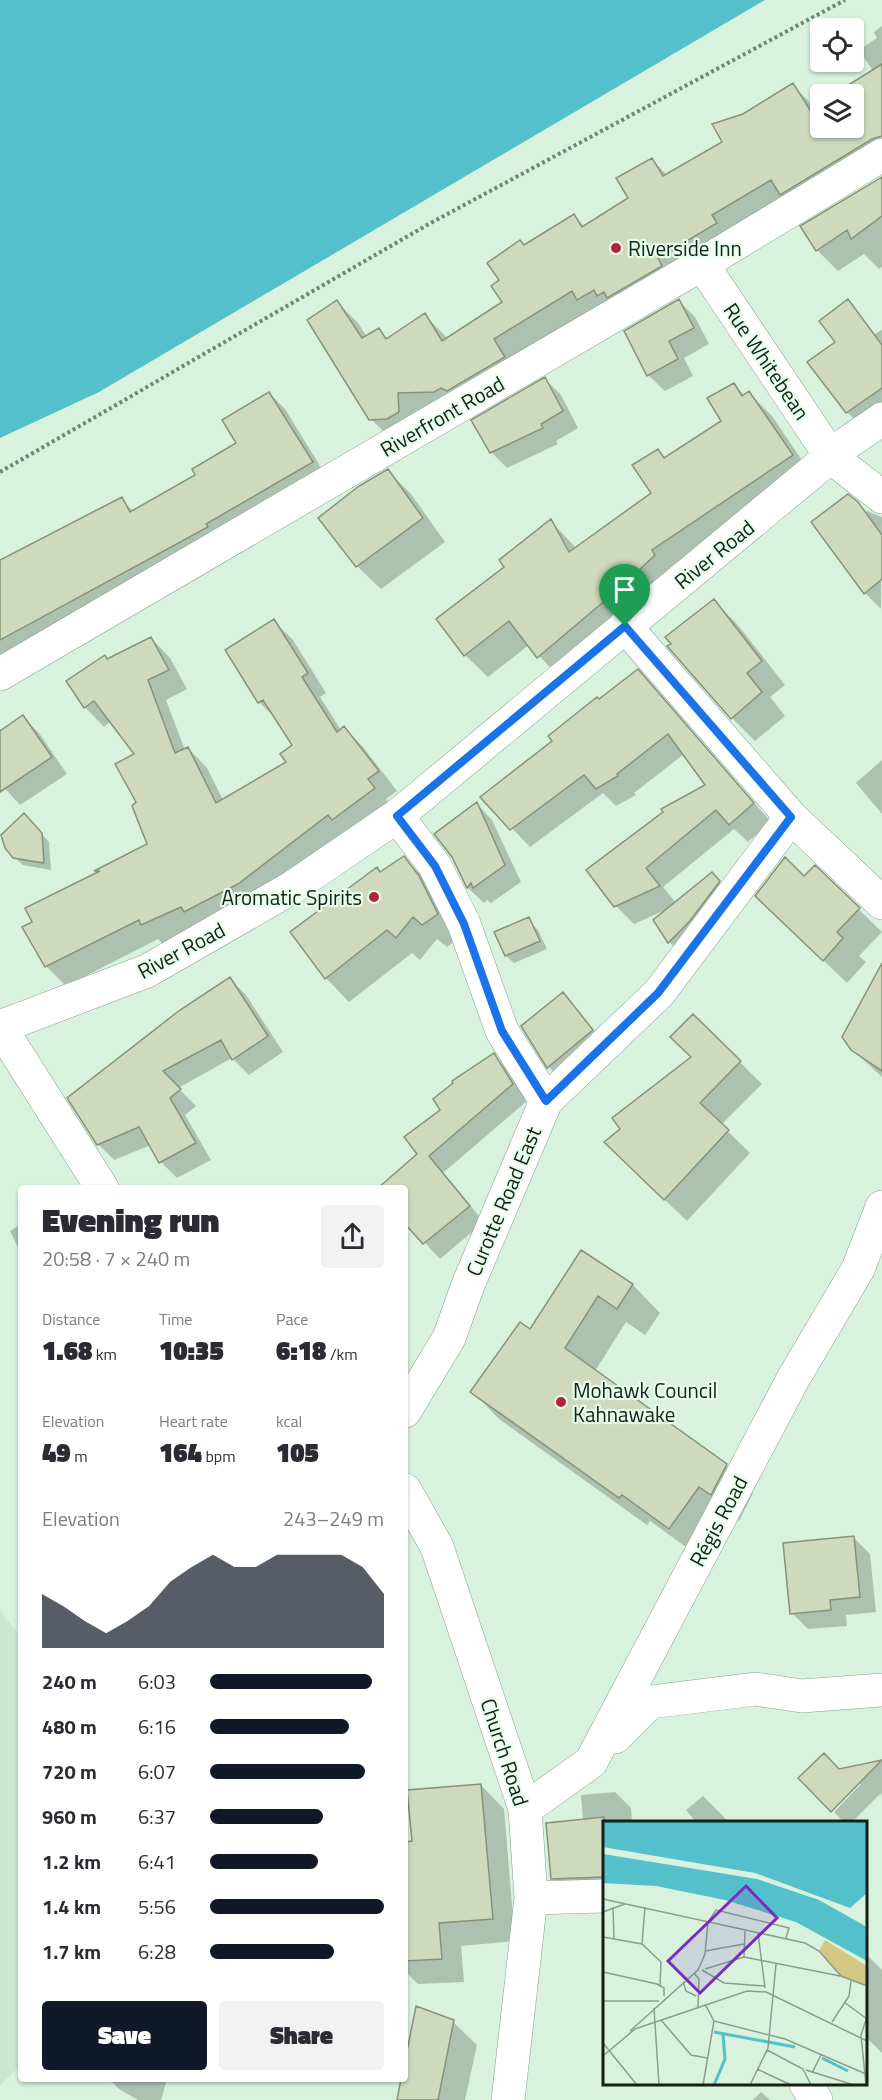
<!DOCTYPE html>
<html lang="en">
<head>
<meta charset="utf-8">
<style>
	body { margin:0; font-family:"Titillium Web",sans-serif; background:#f2f2f3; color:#2b2b33; height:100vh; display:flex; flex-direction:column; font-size:22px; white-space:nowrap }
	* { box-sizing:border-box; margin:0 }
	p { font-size:20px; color:#7c7c81 }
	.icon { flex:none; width:33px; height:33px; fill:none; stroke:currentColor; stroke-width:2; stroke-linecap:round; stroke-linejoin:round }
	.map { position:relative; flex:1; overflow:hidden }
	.side { position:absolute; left:18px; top:1185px; width:390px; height:897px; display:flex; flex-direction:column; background:#fff; border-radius:6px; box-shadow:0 2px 4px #0004 }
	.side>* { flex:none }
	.tools { position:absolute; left:810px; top:18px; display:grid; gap:12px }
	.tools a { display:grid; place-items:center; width:54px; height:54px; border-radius:6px; background:#fff; box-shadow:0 2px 4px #0004; font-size:30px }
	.pin { position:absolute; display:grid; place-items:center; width:51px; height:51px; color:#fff; margin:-62px -26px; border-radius:50% 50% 50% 0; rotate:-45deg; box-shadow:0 0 6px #0007 }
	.pin .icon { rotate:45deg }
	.round { display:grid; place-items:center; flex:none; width:63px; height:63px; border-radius:6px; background:#f2f2f3 }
	.overview { display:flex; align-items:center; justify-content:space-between; height:102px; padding:0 24px }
	h1 { font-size:33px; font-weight:800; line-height:45px }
	.metrics { display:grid; grid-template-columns:repeat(3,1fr); gap:9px; height:102px; padding:6px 24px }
	.metrics div { display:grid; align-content:center }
	.metrics b { font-size:26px; font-weight:800 }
	.metrics small { font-size:16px; font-weight:400 }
	.metrics p { font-size:16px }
	.chart { height:168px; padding:12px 24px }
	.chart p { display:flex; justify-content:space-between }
	.chart svg { width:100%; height:108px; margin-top:6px; fill:#111827; opacity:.7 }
	.primary-button { display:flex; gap:12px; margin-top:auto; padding:12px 24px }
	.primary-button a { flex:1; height:69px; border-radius:6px; background:#111827; color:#fff; font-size:24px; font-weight:800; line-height:69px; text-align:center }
	.primary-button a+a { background:#f2f2f3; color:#2b2b33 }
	ul { padding:0 24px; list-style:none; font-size:20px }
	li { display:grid; grid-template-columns:96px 72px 1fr; align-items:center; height:45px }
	li i { height:15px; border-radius:8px; background:#111827 }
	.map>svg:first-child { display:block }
	.built { fill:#c8e9ce }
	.water { fill:#54c0cb }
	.shadow { fill:#0003 }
	.building { fill:#ced9bd; stroke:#889278; stroke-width:1.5 }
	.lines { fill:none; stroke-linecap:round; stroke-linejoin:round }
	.minor-casing { stroke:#88a18d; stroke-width:34 }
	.path { stroke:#738476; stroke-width:4; stroke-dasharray:3 3; stroke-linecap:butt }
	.minor { stroke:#fff; stroke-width:33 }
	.route-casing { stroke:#fff; stroke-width:12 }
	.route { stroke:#1a73e8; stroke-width:8 }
	.poi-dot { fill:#b52238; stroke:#e5ffea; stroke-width:2 }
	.labels { text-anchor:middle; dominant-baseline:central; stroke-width:4.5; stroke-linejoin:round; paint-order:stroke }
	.poi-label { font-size:21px; fill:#161f18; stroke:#e5ffea; text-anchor:start }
	.street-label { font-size:21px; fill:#161f18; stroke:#e5ffea }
	.inset-river { fill:none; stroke:#54c0cb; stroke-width:3 }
	.inset-road { fill:none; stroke:#8a9e8e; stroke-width:1.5 }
	.view { fill:#7b2cbf; fill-opacity:0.15; stroke:#7b2cbf; stroke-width:3 }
	.inset-edge { fill:none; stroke:#161f18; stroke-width:3 }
</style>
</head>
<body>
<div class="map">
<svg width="882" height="2100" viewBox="0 0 882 2100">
	<rect width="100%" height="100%" fill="#d8f2dd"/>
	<path class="built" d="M 0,1611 L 21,1637 L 21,2065 L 0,2085 Z"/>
	<path class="water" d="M 0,0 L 765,0 L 99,392 L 0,438 Z"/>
	<path class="shadow" d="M 882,26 L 882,167 L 392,440 L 371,419 L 337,302 L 358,323 L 367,337 L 378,330 L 388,339 L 425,315 L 448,339 L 504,303 L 501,281 L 525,247 L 574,216 L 585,227 L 630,198 L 652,160 L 667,175 L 724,142 L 744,116 L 793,85 L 815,108 L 820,105 L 820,128 L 854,128 L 854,94 L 837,94 L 873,71 L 859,50 L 877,38 L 874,32 Z
		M 882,179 L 882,267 L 879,269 L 864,254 L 838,271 L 817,250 Z
		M 679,301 L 695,317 L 709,344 L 684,358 L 693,376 L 665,391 L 648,375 Z
		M 882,330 L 882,415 L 863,428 L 847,412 L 814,369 Z
		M 545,379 L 561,395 L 578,428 L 556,441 L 558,444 L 507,468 L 491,452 Z
		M 733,384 L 745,396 L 749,393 L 772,416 L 814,478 L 561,679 L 529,645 L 488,677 L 465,655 L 506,567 L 551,521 L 576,548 L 653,494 L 658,451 L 666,459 L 723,422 Z
		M 269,393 L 285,409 L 328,479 L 0,665 L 0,562 L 121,499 L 134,512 L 197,475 L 238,443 Z
		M 388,471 L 411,494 L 445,542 L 381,589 L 357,566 Z
		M 867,511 L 882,517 L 881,609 L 865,593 L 865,513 Z
		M 714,601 L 737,624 L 785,685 L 770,697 L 785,716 L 755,741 L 732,718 Z
		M 273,620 L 293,640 L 326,693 L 320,697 L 341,730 L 344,728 L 363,747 L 397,791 L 386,799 L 393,808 L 200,926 L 162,943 L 158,939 L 66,986 L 46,966 L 99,874 L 97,871 L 149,844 L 138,803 L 136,754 L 111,721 L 104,727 L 85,707 L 108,660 L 151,638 L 170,658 L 187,689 L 166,700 L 185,750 L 188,748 L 207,768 L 223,800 L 289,762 L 294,746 L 278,721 L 259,702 Z
		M 638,671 L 771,822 L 748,842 L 734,829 L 663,887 L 676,903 L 712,874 L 728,890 L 685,957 L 669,942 L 655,920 L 665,910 L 634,924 L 616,906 L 707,785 L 684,754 L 634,793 L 636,795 L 616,806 L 603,793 L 530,847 L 482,797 L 555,741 L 599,701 Z
		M 23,717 L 39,733 L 67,774 L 20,805 L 0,783 L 0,732 Z
		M 882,760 L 882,814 L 856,783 Z
		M 477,804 L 492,820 L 521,882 L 491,903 L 487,900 L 484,903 L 468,888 L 453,857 Z
		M 31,822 L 49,842 L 51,870 L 23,865 L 14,857 Z
		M 404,858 L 427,881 L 460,937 L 447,947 L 437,939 L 420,960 L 412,953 L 349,1002 L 326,978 L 292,933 Z
		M 815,867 L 882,932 L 859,956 L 866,962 L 847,983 L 781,919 L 804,878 Z
		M 530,922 L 538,930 L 547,949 L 514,963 L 506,956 Z
		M 882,967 L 882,1077 L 852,1049 Z
		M 230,979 L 246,995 L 283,1052 L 249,1075 L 232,1058 L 178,1088 L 196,1106 L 185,1115 L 211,1160 L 177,1178 L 161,1162 L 151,1145 L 114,1160 L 98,1144 Z
		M 563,994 L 608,1047 L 564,1083 L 549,1067 L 523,1026 Z
		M 693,1016 L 762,1084 L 721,1125 L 750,1153 L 687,1221 L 627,1164 L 623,1129 L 693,1058 Z
		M 493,1055 L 509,1071 L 528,1100 L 443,1173 L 484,1222 L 440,1259 L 405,1221 L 405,1188 L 381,1188 L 419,1154 L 443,1110 Z
		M 21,1224 L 21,1253 L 10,1231 Z
		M 581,1252 L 633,1285 L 660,1313 L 645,1335 L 626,1322 L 595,1371 L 726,1465 L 753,1493 L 739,1521 L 727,1513 L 697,1555 L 650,1521 L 647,1525 L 499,1419 L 472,1391 L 530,1331 Z
		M 854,1538 L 870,1554 L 876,1612 L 846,1615 L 847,1626 L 808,1629 L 792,1613 Z
		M 882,1761 L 882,1797 L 881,1793 L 852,1822 L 844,1822 L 834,1812 L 861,1784 L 857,1784 L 839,1770 Z
		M 481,1785 L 504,1809 L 515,1941 L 461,1946 L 464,1982 L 418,1984 L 405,1971 L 405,1844 L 413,1842 Z
		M 615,1792 L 631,1808 L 632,1822 L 604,1822 L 604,1893 L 568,1894 L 552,1878 L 583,1821 L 581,1795 Z
		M 703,1796 L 724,1817 L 728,1822 L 696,1822 L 686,1810 Z
		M 866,1954 L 882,1970 L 882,2053 L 866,2037 Z
		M 453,2022 L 477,2045 L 465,2100 L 399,2100 L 405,2069 Z
		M 109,2079 L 167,2079 L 161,2100 L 138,2100 L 119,2089 Z
		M 761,2092 L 770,2100 L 753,2100 Z"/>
	<path class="building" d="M 882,64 L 882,136 L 872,139 L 780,195 L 771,180 L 712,215 L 717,223 L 658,258 L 662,266 L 607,298 L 604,292 L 597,296 L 594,290 L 577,300 L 572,291 L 494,339 L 505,357 L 447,391 L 441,388 L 434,392 L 398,393 L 399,412 L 387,419 L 369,420 L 307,320 L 337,300 L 362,338 L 379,328 L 386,339 L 425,313 L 442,341 L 502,302 L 491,286 L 499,280 L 487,263 L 520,240 L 524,245 L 574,214 L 582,227 L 628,198 L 616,178 L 652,158 L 663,176 L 722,142 L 712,124 L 743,114 L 793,83 L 810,110 L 820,103 L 820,128 L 854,128 L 854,94 L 834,94 Z
		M 882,177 L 882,216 L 851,239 L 847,230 L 816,251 L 800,226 Z
		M 679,299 L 694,328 L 669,341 L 678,359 L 647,376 L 624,331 Z
		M 848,299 L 882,345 L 882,388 L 846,413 L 807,362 L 835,342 L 819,321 Z
		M 545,377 L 563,411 L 541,424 L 543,428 L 490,453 L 471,420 Z
		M 734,383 L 742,396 L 749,391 L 793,455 L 652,550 L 655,555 L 621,587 L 537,658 L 509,621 L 464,656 L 436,619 L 504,567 L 499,560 L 551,519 L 569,552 L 651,493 L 632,465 L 658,449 L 664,458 L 721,421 L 707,398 Z
		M 269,392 L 313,462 L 206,524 L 208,527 L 0,640 L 0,560 L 122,497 L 130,512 L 195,475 L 192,469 L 236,443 L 222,420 Z
		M 388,469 L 423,518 L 356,567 L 318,518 L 359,486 Z
		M 848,494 L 858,502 L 882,535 L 882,579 L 864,594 L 811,522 Z
		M 714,599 L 762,661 L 747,673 L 762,692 L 731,719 L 667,646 L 671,644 L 665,637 Z
		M 274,619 L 308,673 L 302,677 L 337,732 L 344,726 L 379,771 L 368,779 L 375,788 L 332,820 L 328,815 L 238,884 L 184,912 L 181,907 L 141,925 L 139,920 L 45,967 L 22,927 L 32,922 L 25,908 L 100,871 L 94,871 L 147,844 L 132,806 L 136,802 L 115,764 L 134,754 L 94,701 L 84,708 L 66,681 L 105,655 L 107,659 L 151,637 L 169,670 L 148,680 L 175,753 L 188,747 L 216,803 L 286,762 L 280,754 L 292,745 L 263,700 L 258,703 L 225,650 Z
		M 638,669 L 754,803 L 729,825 L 716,810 L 646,868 L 660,886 L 614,907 L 586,870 L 663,812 L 661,809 L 705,785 L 668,734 L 617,774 L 618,776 L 596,789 L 584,775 L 510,830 L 480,797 L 552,741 L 548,736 L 597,697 L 599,699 Z
		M 23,715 L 52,757 L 0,792 L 0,731 Z
		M 477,802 L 505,865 L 473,888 L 471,883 L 467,888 L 452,857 L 434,834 Z
		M 24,813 L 42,833 L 44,863 L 13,858 L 5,848 L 1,835 Z
		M 404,856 L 419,876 L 438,914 L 422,925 L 413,917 L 396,938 L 387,930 L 325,979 L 290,932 L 377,867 L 380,872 Z
		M 785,857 L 804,876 L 815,865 L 860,908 L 837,932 L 843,938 L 823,961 L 755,896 Z
		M 712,872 L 720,881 L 689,922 L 668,943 L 653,920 Z
		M 529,917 L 540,941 L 505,956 L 494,932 Z
		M 882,963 L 882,1071 L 851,1050 L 842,1037 Z
		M 230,977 L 268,1036 L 232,1060 L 221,1040 L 163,1071 L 181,1089 L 170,1098 L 196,1143 L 159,1163 L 139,1127 L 97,1145 L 67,1098 L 180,1010 Z
		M 563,992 L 593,1030 L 547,1068 L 521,1026 Z
		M 693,1014 L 741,1061 L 700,1103 L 729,1130 L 664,1200 L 604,1142 L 620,1129 L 612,1118 L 691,1057 L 670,1037 Z
		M 494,1053 L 513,1084 L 429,1156 L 470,1206 L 423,1244 L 405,1224 L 405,1188 L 378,1188 L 417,1154 L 404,1137 L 440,1110 L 433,1099 L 453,1083 L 452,1081 Z
		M 581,1250 L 633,1284 L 617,1309 L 598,1296 L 565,1348 L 727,1464 L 711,1495 L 699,1487 L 669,1529 L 622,1495 L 619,1498 L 470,1392 L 520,1322 L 530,1329 Z
		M 854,1536 L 860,1597 L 830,1600 L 831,1610 L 790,1614 L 783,1543 Z
		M 824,1753 L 839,1769 L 882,1760 L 831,1812 L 798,1778 Z
		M 481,1784 L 493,1919 L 439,1923 L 442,1959 L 405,1961 L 405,1842 L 412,1841 L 407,1790 Z
		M 604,1817 L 604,1877 L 551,1879 L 546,1823 Z
		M 416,2006 L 454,2020 L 438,2100 L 397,2100 L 401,2079 L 405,2079 L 405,2061 Z"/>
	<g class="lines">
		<defs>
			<path id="minor" d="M 702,264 L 832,458 L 882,497
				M 625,626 L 791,817 L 882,903
				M 0,674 L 702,264 L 882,155
				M 397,816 L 435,866 L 464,924 L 502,1031 L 546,1101
				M 102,1188 L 0,1027 L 147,971 L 293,887 L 397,816 L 847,443 L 882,419
				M 405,1411 L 449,1338 L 468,1285 L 546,1101 L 659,993 L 791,817
				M 405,1490 L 437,1547 L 525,1809 L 531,1898 L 508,2100
				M 615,1737 L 650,1702 L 755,1689 L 802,1696 L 882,1690
				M 525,1809 L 591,1762 L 793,1379 L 858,1269 L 882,1207
				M 531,1898 L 604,1896
				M 806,2084 L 816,2100"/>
		</defs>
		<use href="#minor" class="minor-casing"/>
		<path class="path" d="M 0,472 L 427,225 L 845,0"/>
		<use href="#minor" class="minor"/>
	</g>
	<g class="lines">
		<defs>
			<path id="route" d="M 625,626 L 791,817 L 658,993 L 546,1101 L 502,1031 L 464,924 L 435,866 L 397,816 Z"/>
		</defs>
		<use href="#route" class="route-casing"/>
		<use href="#route" class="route"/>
	</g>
	<g class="poi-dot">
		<circle cx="616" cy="248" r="6"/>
		<circle cx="374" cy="897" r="6"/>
		<circle cx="561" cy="1402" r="6"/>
	</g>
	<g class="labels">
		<g class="poi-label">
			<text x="628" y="248">Riverside Inn</text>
			<text x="362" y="897" text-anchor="end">Aromatic Spirits</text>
			<text x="573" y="1390">Mohawk Council<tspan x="573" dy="24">Kahnawake</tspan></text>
		</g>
		<g class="street-label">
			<text transform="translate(767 361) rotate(56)">Rue Whitebean</text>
			<text transform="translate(442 416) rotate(-30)">Riverfront Road</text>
			<text transform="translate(714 554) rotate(-39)">River Road</text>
			<text transform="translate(181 950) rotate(-28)">River Road</text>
			<text transform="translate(503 1201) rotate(-67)">Curotte Road East</text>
			<text transform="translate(718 1521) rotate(-62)">Régis Road</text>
			<text transform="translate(505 1752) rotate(72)">Church Road</text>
		</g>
	</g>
	<g transform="translate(603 1821)">
		<rect width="264" height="264" fill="#d8f2dd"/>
		<path d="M 222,119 L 264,145 L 264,165 L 238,155 L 216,130 Z" fill="#d4c784"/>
		<path d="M 0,0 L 264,0 L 264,72 L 247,87 L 152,52 L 0,26 ZM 0,33 L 154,58 L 216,79 L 264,106 L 264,140 L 193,101 L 122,79 L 53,65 L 0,62 Z" fill="#54c0cb"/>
		<path class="inset-river" d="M 111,211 L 192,226M 219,237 L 245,250M 111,264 L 122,238 L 120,214"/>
		<path class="inset-road" d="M 0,78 L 202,122 L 216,130 L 238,155 L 264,165M 10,86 L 11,117M 0,91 L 22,83M 155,112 L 162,167M 0,116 L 39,123 L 58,141 L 57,164M 39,123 L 42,86M 102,130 L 141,123M 141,136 L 237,155M 141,136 L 142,110M 102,148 L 141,136M 99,149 L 121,162 L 162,165M 0,151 L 54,163 L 61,167 L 61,175M 91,152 L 96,158 L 95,186M 80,161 L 83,170 L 93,175M 0,180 L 56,180M 241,181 L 264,198M 51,187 L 56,264M 58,199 L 88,234 L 104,237M 111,200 L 182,218 L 263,253M 229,201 L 246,175 L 248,160M 27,210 L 95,149 L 102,133 L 105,101 L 113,89 L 186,107 L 183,117M 0,222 L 34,264M 164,229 L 200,248 L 208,264M 0,235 L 32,208 L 144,170 L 163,171 L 264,220M 154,248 L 188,264M 203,249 L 251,264M 209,252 L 218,234M 100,264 L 111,200 L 102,183M 147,264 L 165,227 L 173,143M 263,264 L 258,214 L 264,196"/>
		<path class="view" d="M 143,65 L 174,97 L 97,172 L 65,140 Z"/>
		<rect width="264" height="264" class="inset-edge"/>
	</g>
</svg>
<div class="tools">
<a><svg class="icon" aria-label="locate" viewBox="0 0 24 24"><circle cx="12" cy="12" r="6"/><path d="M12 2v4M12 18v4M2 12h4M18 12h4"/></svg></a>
<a><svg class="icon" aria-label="layers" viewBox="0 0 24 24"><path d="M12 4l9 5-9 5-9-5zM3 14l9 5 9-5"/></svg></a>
</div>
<div class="pin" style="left:625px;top:626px;background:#1e9e55"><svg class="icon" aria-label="arrive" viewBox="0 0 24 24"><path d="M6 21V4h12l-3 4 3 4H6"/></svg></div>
<section class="side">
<div class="overview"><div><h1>Evening run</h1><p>20:58 · 7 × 240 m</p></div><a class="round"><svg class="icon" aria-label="share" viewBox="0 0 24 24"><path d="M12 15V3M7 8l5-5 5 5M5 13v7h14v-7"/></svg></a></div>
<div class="metrics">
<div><p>Distance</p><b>1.68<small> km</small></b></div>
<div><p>Time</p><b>10:35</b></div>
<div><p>Pace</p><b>6:18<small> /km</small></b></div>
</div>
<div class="metrics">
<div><p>Elevation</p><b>49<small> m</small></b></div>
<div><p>Heart rate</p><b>164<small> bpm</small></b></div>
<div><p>kcal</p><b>105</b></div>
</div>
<div class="chart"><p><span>Elevation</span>243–249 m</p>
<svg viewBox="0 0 160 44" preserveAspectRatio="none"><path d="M0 44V22L10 27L20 33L30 38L40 33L50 27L60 17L70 11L80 6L90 11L100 11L110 6L120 6L130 6L140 6L150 11L160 22V44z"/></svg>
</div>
<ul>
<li><b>240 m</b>6:03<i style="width:93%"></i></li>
<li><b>480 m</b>6:16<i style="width:80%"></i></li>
<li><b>720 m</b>6:07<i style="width:89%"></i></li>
<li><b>960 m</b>6:37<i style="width:65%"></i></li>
<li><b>1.2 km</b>6:41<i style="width:62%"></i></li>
<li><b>1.4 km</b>5:56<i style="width:100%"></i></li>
<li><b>1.7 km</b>6:28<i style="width:71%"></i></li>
</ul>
<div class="primary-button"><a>Save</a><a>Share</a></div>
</section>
</div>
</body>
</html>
